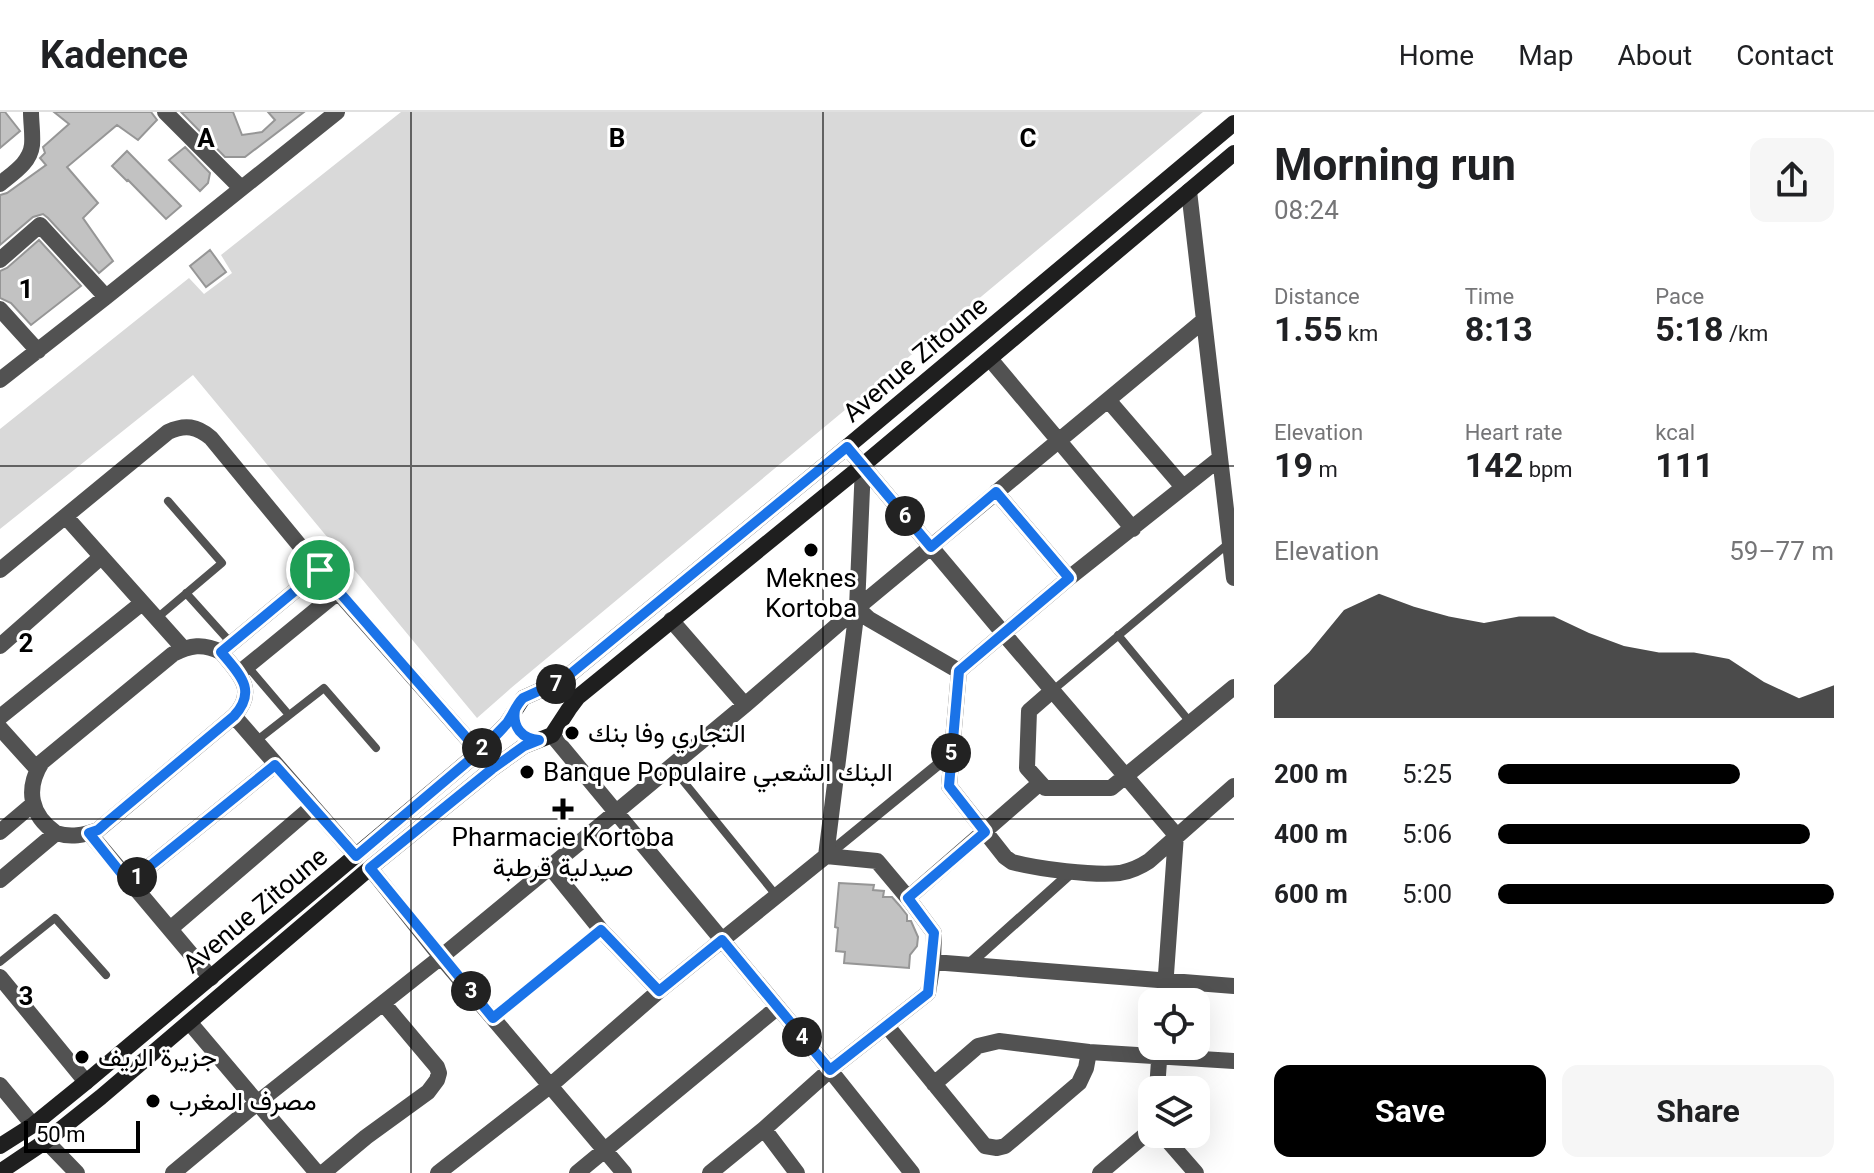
<!DOCTYPE html>
<html lang="en">
<head>
<meta charset="utf-8">
<style>
	body { margin:0; font-family:Roboto,Vazirmatn,sans-serif; background:#f6f6f6; color:#202124; height:100vh; display:flex; flex-direction:column; font-size:30px; white-space:nowrap }
	* { box-sizing:border-box; margin:0 }
	p { font-size:26px; color:#757577 }
	.icon { flex:none; width:44px; height:44px; fill:none; stroke:currentColor; stroke-width:2; stroke-linecap:round; stroke-linejoin:round }
	.map { position:relative; flex:1; overflow:hidden }
	.details { display:flex; flex-direction:column; background:#fff; width:640px }
	.details>* { flex:none }
	.fabs { position:absolute; left:1138px; top:876px; display:grid; gap:16px }
	.fabs a { display:grid; place-items:center; width:72px; height:72px; border-radius:16px; background:#fff; box-shadow:0 8px 32px #0002; font-size:40px }
	.scale { position:absolute; left:24px; bottom:20px; width:116px; box-sizing:border-box; padding-left:8px; border:4px solid #000; border-top:0; font-size:22px; line-height:28px; white-space:nowrap; color:#000; -webkit-text-stroke:6px #fff; paint-order:stroke }
	.pin { position:absolute; display:grid; place-items:center; width:68px; height:68px; color:#fff; margin:-34px; border:4px solid #fff; border-radius:50%; box-shadow:0 2px 8px #0007 }
	.km { position:absolute; width:40px; height:40px; margin:-20px; border-radius:50%; background:#222; color:#fff; font-size:22px; line-height:40px; text-align:center }
	.round { display:grid; place-items:center; flex:none; width:84px; height:84px; border-radius:16px; background:#f6f6f6 }
	.head { display:flex; align-items:center; justify-content:space-between; height:136px; padding:0 40px }
	h1 { font-size:44px; font-weight:700; line-height:60px }
	.figures { display:grid; grid-template-columns:repeat(3,1fr); gap:12px; height:136px; padding:8px 40px }
	.figures div { display:grid; align-content:center }
	.figures b { font-size:34px; font-weight:700 }
	.figures small { font-size:22px; font-weight:400 }
	.figures p { font-size:22px }
	.chart { height:224px; padding:16px 40px }
	.chart p { display:flex; justify-content:space-between }
	.chart svg { width:100%; height:144px; margin-top:8px; fill:#000; opacity:.7 }
	.button { display:flex; gap:16px; margin-top:auto; padding:16px 40px }
	.button a { flex:1; height:92px; border-radius:16px; background:#000; color:#fff; font-size:32px; font-weight:700; line-height:92px; text-align:center }
	.button a+a { background:#f6f6f6; color:#202124 }
	ul { padding:0 40px; list-style:none; font-size:26px }
	li { display:grid; grid-template-columns:128px 96px 1fr; align-items:center; height:60px }
	li i { height:20px; border-radius:10px; background:#000 }
	header { display:flex; align-items:center; gap:48px; box-sizing:border-box; height:112px; padding:0 40px; background:#fff; border-bottom:2px solid #e0e0e0 }
	header strong { font-size:38px }
	nav { display:flex; gap:44px; margin-inline-start:auto; font-size:28px }
	main { display:flex; flex:1; min-height:0 }
	.map>svg:first-child { display:block }
	.green { fill:#d9d9d9 }
	.building { fill:#c2c2c2; stroke:#969696; stroke-width:2 }
	.lines { fill:none; stroke-linecap:round; stroke-linejoin:round }
	.service { stroke:#525252; stroke-width:8 }
	.pedestrian { stroke:#525252; stroke-width:11 }
	.minor { stroke:#525252; stroke-width:16 }
	.secondary { stroke:#1f1f1f; stroke-width:16 }
	.route-casing { stroke:#fff; stroke-width:16 }
	.route { stroke:#1a73e8; stroke-width:10 }
	.grid { fill:none; stroke:#000; stroke-width:2; stroke-opacity:0.55 }
	.poi-dot { fill:#000; stroke:#fff; stroke-width:3 }
	.labels { text-anchor:middle; dominant-baseline:central; stroke-width:6; stroke-linejoin:round; paint-order:stroke }
	.street-label { font-size:26px; fill:#000; stroke:#fff }
	.poi-label { font-size:26px; fill:#000; stroke:#fff; text-anchor:start }
	.grid-label { font-size:26px; text-anchor:middle; font-weight:bold; fill:#000; stroke:#fff; stroke-width:6; stroke-linejoin:round; paint-order:stroke }
</style>
</head>
<body>
<header>
<strong>Kadence</strong>
<nav><a>Home</a><a>Map</a><a>About</a><a>Contact</a></nav>
</header>
<main>
<div class="map">
<svg width="1234" height="1061" viewBox="0 0 1234 1061">
	<rect width="100%" height="100%" fill="#fff"/>
	<path class="green" d="M 401,0 L 1203,0 L 511,576 L 477,606 L 193,263 L 0,417 L 0,317 L 189,166 L 204,182 L 232,161 L 221,143 Z"/>
	<path class="building" d="M 0,0 L 5,0 L 20,19 L 0,36 Z
		M 54,0 L 151,0 L 157,8 L 138,28 L 117,13 L 67,55 L 98,91 L 83,106 L 113,149 L 99,161 L 48,106 L 43,102 L 33,105 L 0,133 L 0,83 L 7,81 L 46,53 L 40,46 L 45,41 L 43,35 L 69,12 Z
		M 181,0 L 233,0 L 242,23 L 262,20 L 275,8 L 268,0 L 304,0 L 245,45 L 225,45 Z
		M 185,35 L 210,61 L 208,71 L 200,79 L 169,48 Z
		M 127,39 L 181,94 L 166,107 L 128,68 L 127,69 L 112,54 Z
		M 39,128 L 81,174 L 31,213 L 11,191 L 0,186 L 0,159 L 7,156 Z
		M 210,138 L 226,160 L 206,175 L 190,154 Z
		M 839,771 L 874,773 L 873,778 L 884,779 L 883,785 L 892,785 L 899,793 L 907,803 L 907,809 L 911,809 L 918,825 L 917,834 L 910,843 L 909,856 L 844,851 L 845,840 L 836,839 L 838,816 L 835,815 Z"/>
	<g class="lines">
		<path class="service" d="M 186,481 L 231,531
			M 157,506 L 222,451 L 168,389
			M 1118,523 L 1190,610
			M 248,555 L 289,603
			M 1052,579 L 1229,431
			M 256,629 L 324,576 L 376,636
			M 671,654 L 776,783
			M 0,850 L 55,806 L 106,863
			M 493,906 L 601,818"/>
		<path class="pedestrian" d="M 826,744 L 951,642
			M 968,853 L 1073,759"/>
		<path class="minor" d="M 165,0 L 241,76
			M 0,72 C 13,61 30,51 32,33 C 33,22 31,11 31,0
			M 1189,79 L 1234,466
			M 0,148 L 40,113 L 106,185
			M 0,197 L 38,239
			M 990,247 L 1133,417
			M 0,268 L 106,185 L 337,0
			M 1108,288 L 1183,375
			M 847,335 L 1004,522 L 1176,723 L 1164,890
			M 1219,347 L 1069,466 L 959,559 L 949,674 L 1005,745 L 1012,750 C 1037,757 1095,764 1120,761 C 1131,759 1140,755 1149,749 L 1234,674
			M 996,380 L 1069,466
			M 66,405 L 183,536
			M 0,458 L 168,320 C 185,312 197,314 211,326 L 338,480 L 479,640
			M 857,496 L 869,507 L 959,559
			M 671,508 L 745,593
			M 0,534 L 101,445
			M 239,561 L 338,480
			M 1052,579 L 1029,599 L 1027,656 L 1045,676 L 1111,676 L 1234,575
			M 234,604 L 356,744
			M 0,605 L 142,491
			M 0,616 L 37,657
			M 552,623 L 830,958 L 912,1061
			M 0,720 L 33,692
			M 56,721 C 30,703 25,677 42,650 L 173,542 C 190,533 203,531 221,540
			M 89,721 L 211,866
			M 550,755 L 601,818 L 659,879
			M 370,756 L 441,845 L 624,1061
			M 0,768 L 56,721 C 71,726 84,723 98,718 L 234,604 C 258,578 239,562 221,540 L 320,458
			M 129,771 L 275,653
			M 908,786 L 1040,671
			M 170,817 L 312,695
			M 933,850 L 1234,874
			M 0,865 L 86,970
			M 190,911 L 317,1061
			M 887,914 L 985,1034 L 997,1036 L 1005,1034 L 1079,971 L 1086,956 L 1089,940
			M 934,972 L 978,934 L 999,929 L 1089,940 L 1234,949
			M 0,973 L 33,1013
			M 1157,978 L 1160,934
			M 764,1017 L 797,1061
			M 1162,1022 L 1196,1061
			M 46,1029 L 77,1061
			M 173,1061 L 257,991 L 441,845 L 550,755 L 745,593 L 857,496 L 1203,209
			M 323,1061 L 366,1025 L 428,980 L 437,968 L 439,961 L 437,955 L 383,891
			M 438,1061 L 551,973 L 659,879 L 826,744 L 857,496 L 863,353
			M 577,1061 L 778,895
			M 710,1061 L 764,1017 L 830,958 L 928,881 L 933,850 L 934,821 L 908,786 L 877,749 L 826,744
			M 1100,1061 L 1152,1017"/>
		<path class="secondary" d="M 0,1034 L 33,1013 L 86,970 L 479,640 L 507,611 L 523,586 L 563,568 L 847,335 L 1234,11
			M 0,1060 L 46,1029 L 101,985 L 370,756 L 492,657 L 524,634 L 552,623 L 569,597 L 578,585 L 863,353 L 1234,41"/>
	</g>
	<g class="lines">
		<defs>
			<path id="route" d="M 320,458 L 221,540 C 239,562 258,578 234,604 L 106,711 L 98,718 L 89,721 L 129,771 L 275,653 L 356,744 L 479,640 L 507,611 L 515,598 C 512,615 522,627 539,628 L 524,634 L 492,657 L 370,756 L 493,906 L 601,818 L 659,879 L 722,828 L 830,958 L 928,881 L 934,821 L 908,786 L 985,720 L 949,674 L 959,559 L 1069,466 L 996,380 L 931,435 L 847,335 L 563,568 L 523,586 C 516,593 513,602 508,610 C 500,621 489,630 479,640 L 320,458"/>
		</defs>
		<use href="#route" class="route-casing"/>
		<use href="#route" class="route"/>
	</g>
	<path class="grid" d="M 411,0 L 411,1061M 823,0 L 823,1061M 0,354 L 1234,354M 0,707 L 1234,707"/>
	<g class="poi-dot">
		<circle cx="811" cy="438" r="8"/>
		<circle cx="572" cy="621" r="8"/>
		<circle cx="527" cy="660" r="8"/>
		<path d="M559 685h8v8h8v8h-8v8h-8v-8h-8v-8h8z"/>
		<circle cx="82" cy="945" r="8"/>
		<circle cx="153" cy="989" r="8"/>
	</g>
	<g class="labels">
		<g class="street-label">
			<text transform="translate(915 247) rotate(-40)">Avenue Zitoune</text>
			<text transform="translate(255 798) rotate(-40)">Avenue Zitoune</text>
		</g>
		<g class="poi-label">
			<text x="811" y="466" text-anchor="middle">Meknes<tspan x="811" dy="30">Kortoba</tspan></text>
			<text x="588" y="621">التجاري وفا بنك</text>
			<text x="543" y="660">Banque Populaire البنك الشعبي</text>
			<text x="563" y="725" text-anchor="middle">Pharmacie Kortoba<tspan x="563" dy="30">صيدلية قرطبة</tspan></text>
			<text x="98" y="945">جزيرة الريف</text>
			<text x="169" y="989">مصرف المغرب</text>
		</g>
	</g>
	<g class="grid-label">
		<text x="206" y="35">A</text>
		<text x="617" y="35">B</text>
		<text x="1028" y="35">C</text>
		<text x="26" y="186">1</text>
		<text x="26" y="540">2</text>
		<text x="26" y="893">3</text>
	</g>
</svg>
<div class="fabs">
<a><svg class="icon" aria-label="locate" viewBox="0 0 24 24"><circle cx="12" cy="12" r="6"/><path d="M12 2v4M12 18v4M2 12h4M18 12h4"/></svg></a>
<a><svg class="icon" aria-label="layers" viewBox="0 0 24 24"><path d="M12 4l9 5-9 5-9-5zM3 14l9 5 9-5"/></svg></a>
</div>
<div class="scale">50 m</div>
<div class="pin" style="left:320px;top:458px;background:#1e9e55"><svg class="icon" aria-label="arrive" viewBox="0 0 24 24"><path d="M6 21V4h12l-3 4 3 4H6"/></svg></div>
<b class="km" style="left:137px;top:765px">1</b>
<b class="km" style="left:482px;top:636px">2</b>
<b class="km" style="left:471px;top:879px">3</b>
<b class="km" style="left:802px;top:925px">4</b>
<b class="km" style="left:951px;top:641px">5</b>
<b class="km" style="left:905px;top:404px">6</b>
<b class="km" style="left:556px;top:572px">7</b>
</div>
<section class="details">
<div class="head"><div><h1>Morning run</h1><p>08:24</p></div><a class="round"><svg class="icon" aria-label="share" viewBox="0 0 24 24"><path d="M12 15V3M7 8l5-5 5 5M5 13v7h14v-7"/></svg></a></div>
<div class="figures">
<div><p>Distance</p><b>1.55<small> km</small></b></div>
<div><p>Time</p><b>8:13</b></div>
<div><p>Pace</p><b>5:18<small> /km</small></b></div>
</div>
<div class="figures">
<div><p>Elevation</p><b>19<small> m</small></b></div>
<div><p>Heart rate</p><b>142<small> bpm</small></b></div>
<div><p>kcal</p><b>111</b></div>
</div>
<div class="chart"><p><span>Elevation</span>59–77 m</p>
<svg viewBox="0 0 160 44" preserveAspectRatio="none"><path d="M0 44V34L10 24L20 11L30 6L40 10L50 13L60 15L70 13L80 13L90 18L100 22L110 24L120 24L130 26L140 33L150 38L160 34V44z"/></svg>
</div>
<ul>
<li><b>200 m</b>5:25<i style="width:72%"></i></li>
<li><b>400 m</b>5:06<i style="width:93%"></i></li>
<li><b>600 m</b>5:00<i style="width:100%"></i></li>
</ul>
<div class="button"><a>Save</a><a>Share</a></div>
</section>
</main>
</body>
</html>
